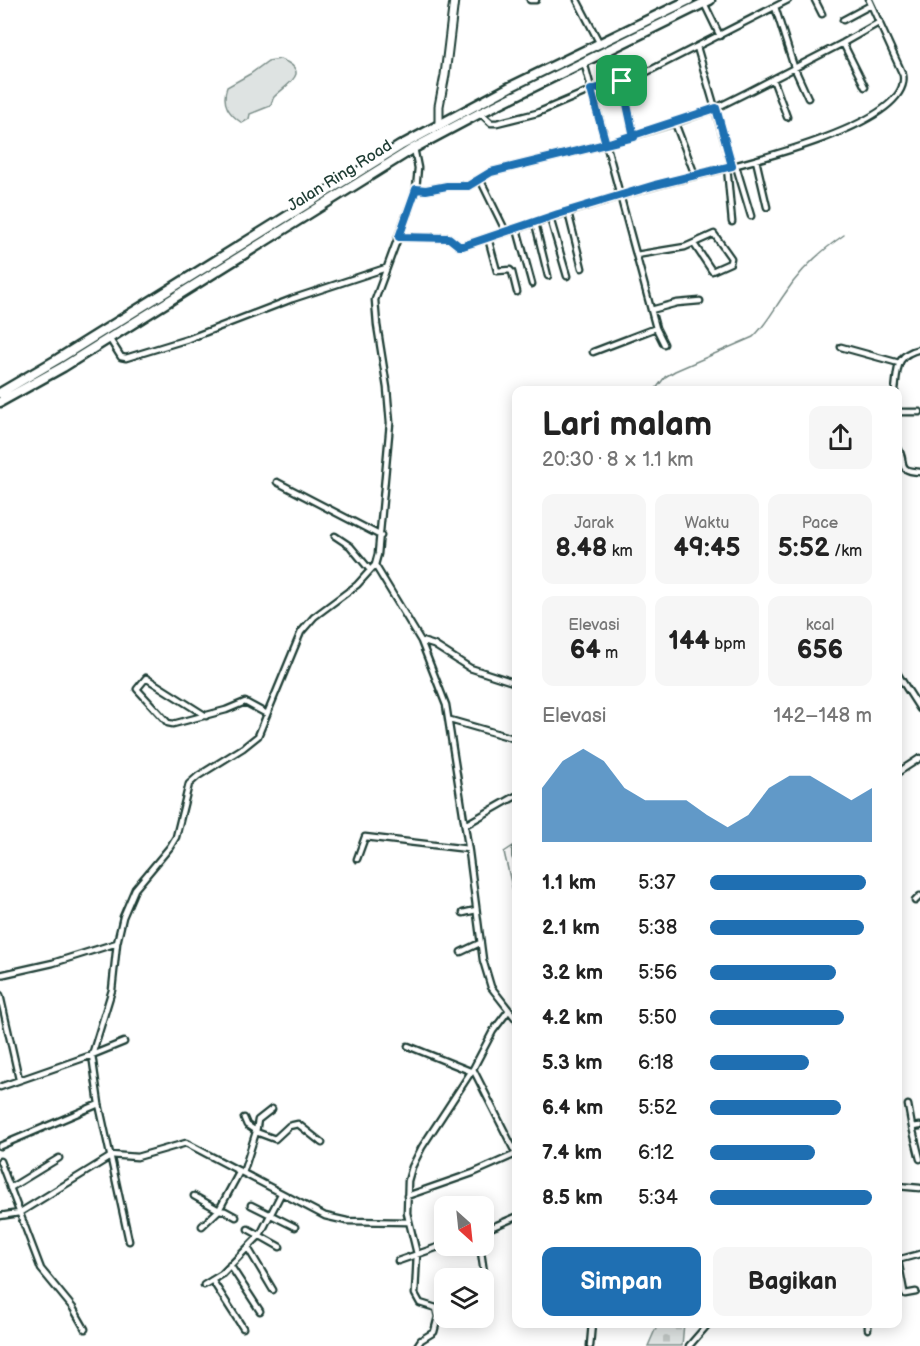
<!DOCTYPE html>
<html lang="id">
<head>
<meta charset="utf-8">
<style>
	body { margin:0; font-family:"Balsamiq Sans",sans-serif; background:#f6f6f6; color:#222; height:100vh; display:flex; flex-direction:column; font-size:22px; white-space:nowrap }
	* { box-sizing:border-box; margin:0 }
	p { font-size:20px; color:#767676 }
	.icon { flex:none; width:33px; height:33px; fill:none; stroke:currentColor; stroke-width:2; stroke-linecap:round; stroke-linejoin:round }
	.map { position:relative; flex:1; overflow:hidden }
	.drawer { position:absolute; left:512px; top:386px; width:390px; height:942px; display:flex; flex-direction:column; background:#fff; border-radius:12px; box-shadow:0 3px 15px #0003 }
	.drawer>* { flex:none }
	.needle { width:39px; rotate:153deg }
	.fabs { position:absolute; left:434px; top:1196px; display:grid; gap:12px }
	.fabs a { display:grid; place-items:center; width:60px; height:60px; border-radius:12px; background:#fff; box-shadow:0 3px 15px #0003; font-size:30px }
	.pin { position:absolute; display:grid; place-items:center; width:51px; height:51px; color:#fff; margin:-26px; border-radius:12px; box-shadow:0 3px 9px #0006 }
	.round { display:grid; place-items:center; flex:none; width:63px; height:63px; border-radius:12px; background:#f6f6f6 }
	.summary { display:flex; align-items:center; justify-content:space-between; height:102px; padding:0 30px }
	h1 { font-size:33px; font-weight:700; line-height:45px }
	.stats { display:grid; grid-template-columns:repeat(3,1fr); gap:9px; height:102px; padding:6px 30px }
	.stats div { display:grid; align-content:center; border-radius:12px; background:#f6f6f6; text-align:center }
	.stats b { font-size:26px; font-weight:700 }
	.stats small { font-size:16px; font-weight:400 }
	.stats p { font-size:16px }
	.chart { height:168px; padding:12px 30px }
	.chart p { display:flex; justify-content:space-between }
	.chart svg { width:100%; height:108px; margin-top:6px; fill:#1f6fb2; opacity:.7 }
	.action { display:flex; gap:12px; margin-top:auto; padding:12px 30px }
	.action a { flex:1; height:69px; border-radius:12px; background:#1f6fb2; color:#fff; font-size:24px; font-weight:700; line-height:69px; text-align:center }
	.action a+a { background:#f6f6f6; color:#222 }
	ul { padding:0 30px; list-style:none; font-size:20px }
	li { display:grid; grid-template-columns:96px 72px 1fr; align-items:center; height:45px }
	li i { height:15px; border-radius:8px; background:#1f6fb2 }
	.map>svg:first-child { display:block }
	.cemetery { fill:url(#cemetery-stones); stroke:#7e908b; stroke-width:1.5 }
	.park { fill:#dee3e2; stroke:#7e908b; stroke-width:1.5 }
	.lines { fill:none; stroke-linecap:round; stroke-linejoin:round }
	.stream { stroke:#758883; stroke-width:1.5 }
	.street-casing { stroke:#1f3d34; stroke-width:9 }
	.secondary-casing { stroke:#1f3d34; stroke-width:11 }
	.highway-casing { stroke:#1f3d34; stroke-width:13 }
	.street { stroke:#fff; stroke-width:4.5 }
	.secondary { stroke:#fff; stroke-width:7 }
	.highway { stroke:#fff; stroke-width:8 }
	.route-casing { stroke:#fff; stroke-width:12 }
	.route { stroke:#1f6fb2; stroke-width:8 }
	.labels { text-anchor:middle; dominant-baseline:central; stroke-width:5; stroke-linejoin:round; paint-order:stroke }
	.street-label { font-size:16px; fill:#1f3d34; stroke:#fff }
</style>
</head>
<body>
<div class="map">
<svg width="920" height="1346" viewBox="0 0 920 1346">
	<defs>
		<pattern id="cemetery-stones" width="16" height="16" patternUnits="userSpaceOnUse" patternTransform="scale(1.5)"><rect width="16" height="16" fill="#dee3e2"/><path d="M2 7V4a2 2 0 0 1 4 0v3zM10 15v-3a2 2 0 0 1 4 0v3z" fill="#bec4c2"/></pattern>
	</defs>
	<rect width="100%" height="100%" fill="#fff"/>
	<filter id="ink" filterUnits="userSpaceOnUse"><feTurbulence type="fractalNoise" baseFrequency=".0167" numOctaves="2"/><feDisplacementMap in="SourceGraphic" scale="12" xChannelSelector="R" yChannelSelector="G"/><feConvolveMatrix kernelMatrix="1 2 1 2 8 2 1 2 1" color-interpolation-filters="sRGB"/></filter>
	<g filter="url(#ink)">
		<path class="cemetery" d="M 658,1323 L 684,1323 L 682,1346 L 648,1346 Z"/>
		<path class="park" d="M 280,59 C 313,72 287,84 274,97 C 273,98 271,105 270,106 L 250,114 L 249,119 L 242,123 C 229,114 221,104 227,87 L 250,74 L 268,61 Z"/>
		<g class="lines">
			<path class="stream" d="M 655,390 L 665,377 L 675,371 L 753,337 C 766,325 774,309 784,295 C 800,270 819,252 844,235
				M 516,844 L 504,852 L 516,904"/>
			<defs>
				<path id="street" d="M 530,0 L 536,0
					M 577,0 L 600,44
					M 815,0 L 822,14
					M 704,3 L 720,36
					M 775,7 L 794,67 L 808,98
					M 843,20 L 871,5
					M 843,43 L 865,87
					M 697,47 L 732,166
					M 584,62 L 656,328 L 664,344
					M 773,79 L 787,117
					M 622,81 L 634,137
					M 480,113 L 491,123 L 497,123 L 537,113 L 591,90 L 641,75 L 788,0
					M 675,123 L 695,175
					M 756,160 L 767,207
					M 736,166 L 751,216
					M 727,167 L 732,222
					M 480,179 L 506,232
					M 416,189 L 426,190 L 447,186 L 468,186 L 491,172 L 606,144 L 675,123 L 716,108 L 746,93 L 843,43 L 880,22
					M 568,212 L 582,268
					M 550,218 L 567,276
					M 535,223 L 548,276
					M 517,229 L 532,284
					M 399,237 L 449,238 L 459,246 L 463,246 C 527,225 590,204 655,186 C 695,174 913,132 903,75 L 869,0
					M 488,238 L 497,271 L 510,270 L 512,272 L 517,292
					M 636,255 L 685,247 L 714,234 L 731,258 L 730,263 L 712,271 L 694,244
					M 651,310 L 677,303 L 700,301
					M 109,338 L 121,357 L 126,358 L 188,339 L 292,299 L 386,268
					M 841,347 L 899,363
					M 593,352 L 656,328
					M 895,390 C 898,368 895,355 920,349
					M 897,412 L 920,412
					M 897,447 C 908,461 894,471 920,472
					M 277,482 L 381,536
					M 335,536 L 350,546 L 370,570
					M 375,565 L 421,641 L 446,705 L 469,852 L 483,960 L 491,987 L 516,1019
					M 421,641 L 434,645 L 470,668 L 516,683
					M 897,673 L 920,709
					M 206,716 L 146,678 L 137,689 L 168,723 L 173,724 L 226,710 L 245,702 L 267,714
					M 450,720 L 516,739
					M 897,773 L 920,758
					M 465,825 L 516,796
					M 516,850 L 516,857
					M 357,859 L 365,837 L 468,849
					M 915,901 L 920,896
					M 463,913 L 476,910
					M 461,952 L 480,943
					M 0,975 L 53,963 L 117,943
					M 0,995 L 19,1079
					M 408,1046 L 470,1071
					M 473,1069 L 516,1154
					M 0,1087 L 92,1055 L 124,1042
					M 908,1105 L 912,1127
					M 244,1118 L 247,1125 L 256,1131
					M 920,1126 L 912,1127 L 920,1159
					M 256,1132 L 258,1120 L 272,1109
					M 0,1146 L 99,1104
					M 110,1155 L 137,1157 L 186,1143 L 325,1216 L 347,1221 L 408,1222
					M 0,1161 L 41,1269 L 73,1308 L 85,1329
					M 243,1173 L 256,1132 L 275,1139 L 289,1126 L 298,1124 L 322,1143
					M 897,1186 L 920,1188
					M 10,1188 L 59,1158
					M 194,1196 L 219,1210 L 240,1171
					M 407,1196 L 473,1173 L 516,1154
					M 251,1205 L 295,1227
					M 0,1216 L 19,1213 L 110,1157
					M 202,1226 L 219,1210 L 225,1211 L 236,1217
					M 248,1229 L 280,1247
					M 483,1231 L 516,1217
					M 129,1241 L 99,1104 L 92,1055 L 112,990 L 117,943 L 123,917 L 135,889 L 170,847 L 176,837 L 189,784 L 198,776 L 243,748 L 258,736 L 301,632 L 314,617 L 357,585 L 375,565 L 378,554 L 390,423 L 387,388 L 377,325 L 375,300 L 416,189 L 418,168 L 414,148
					M 480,1245 L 486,1286
					M 248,1248 L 273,1290
					M 897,1260 L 920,1254
					M 898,1260 L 904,1292 L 905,1294 L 916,1292
					M 398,1261 L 444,1245
					M 230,1265 L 260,1311
					M 212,1280 L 243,1328
					M 204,1285 L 222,1274 L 260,1235 L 281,1194
					M 868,1323 L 868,1329
					M 417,1346 L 421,1340 L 434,1332 L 438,1317 L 436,1308 L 420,1303 L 415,1294 L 417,1254 L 407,1213 L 408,1181 L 412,1167 L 422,1147 L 473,1069 L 493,1031 L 509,1010
					M 590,1346 L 592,1323
					M 689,1346 L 709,1323"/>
				<path id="secondary" d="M 439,125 L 439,106 L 445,75 L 454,0"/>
				<path id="highway" d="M 0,393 L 58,359 L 400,146 L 510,87 L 689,0
					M 0,402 L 63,367 L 414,148 L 480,113 L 710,0"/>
			</defs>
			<use href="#street" class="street-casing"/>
			<use href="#secondary" class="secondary-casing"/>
			<use href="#highway" class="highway-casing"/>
			<use href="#street" class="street"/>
			<use href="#secondary" class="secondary"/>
			<use href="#highway" class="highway"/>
		</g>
	</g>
	<g class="lines" filter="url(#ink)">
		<defs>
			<path id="route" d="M 622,81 L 634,137 L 491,172 L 468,186 L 447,186 L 426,190 L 416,189 L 399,237 L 449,238 L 459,246 L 463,246 L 558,214 L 655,185 L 732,166 L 716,108 L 606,144 L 591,90 L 622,81"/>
		</defs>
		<use href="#route" class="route-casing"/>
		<use href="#route" class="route"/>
	</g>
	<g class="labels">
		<g class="street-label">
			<text transform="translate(340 176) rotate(-32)">Jalan Ring Road</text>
		</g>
	</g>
</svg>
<div class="fabs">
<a><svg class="needle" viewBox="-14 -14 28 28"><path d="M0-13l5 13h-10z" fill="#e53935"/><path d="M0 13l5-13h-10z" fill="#767676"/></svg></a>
<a><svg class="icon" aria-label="layers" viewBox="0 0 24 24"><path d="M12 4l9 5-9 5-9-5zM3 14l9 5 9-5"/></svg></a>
</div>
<div class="pin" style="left:622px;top:81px;background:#1e9e55"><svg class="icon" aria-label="arrive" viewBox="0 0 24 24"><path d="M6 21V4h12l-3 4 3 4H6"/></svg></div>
<section class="drawer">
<div class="summary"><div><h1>Lari malam</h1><p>20:30 · 8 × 1.1 km</p></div><a class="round"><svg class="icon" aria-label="share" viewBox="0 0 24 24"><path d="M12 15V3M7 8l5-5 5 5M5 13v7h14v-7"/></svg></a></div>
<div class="stats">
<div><p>Jarak</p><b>8.48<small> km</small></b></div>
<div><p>Waktu</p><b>49:45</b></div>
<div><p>Pace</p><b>5:52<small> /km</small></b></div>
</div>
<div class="stats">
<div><p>Elevasi</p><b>64<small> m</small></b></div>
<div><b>144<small> bpm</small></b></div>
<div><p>kcal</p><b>656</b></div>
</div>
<div class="chart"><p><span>Elevasi</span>142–148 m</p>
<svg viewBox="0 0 160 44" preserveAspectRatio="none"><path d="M0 44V22L10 11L20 6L30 11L40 22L50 27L60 27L70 27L80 33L90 38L100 33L110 22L120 17L130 17L140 22L150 27L160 22V44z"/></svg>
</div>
<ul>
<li><b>1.1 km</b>5:37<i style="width:96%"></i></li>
<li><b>2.1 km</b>5:38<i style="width:95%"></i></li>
<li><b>3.2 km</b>5:56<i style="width:78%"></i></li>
<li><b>4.2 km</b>5:50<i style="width:83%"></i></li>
<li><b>5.3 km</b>6:18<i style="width:61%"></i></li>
<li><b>6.4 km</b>5:52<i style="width:81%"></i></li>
<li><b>7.4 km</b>6:12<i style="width:65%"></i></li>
<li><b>8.5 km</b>5:34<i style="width:100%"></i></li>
</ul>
<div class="action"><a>Simpan</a><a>Bagikan</a></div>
</section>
</div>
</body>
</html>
